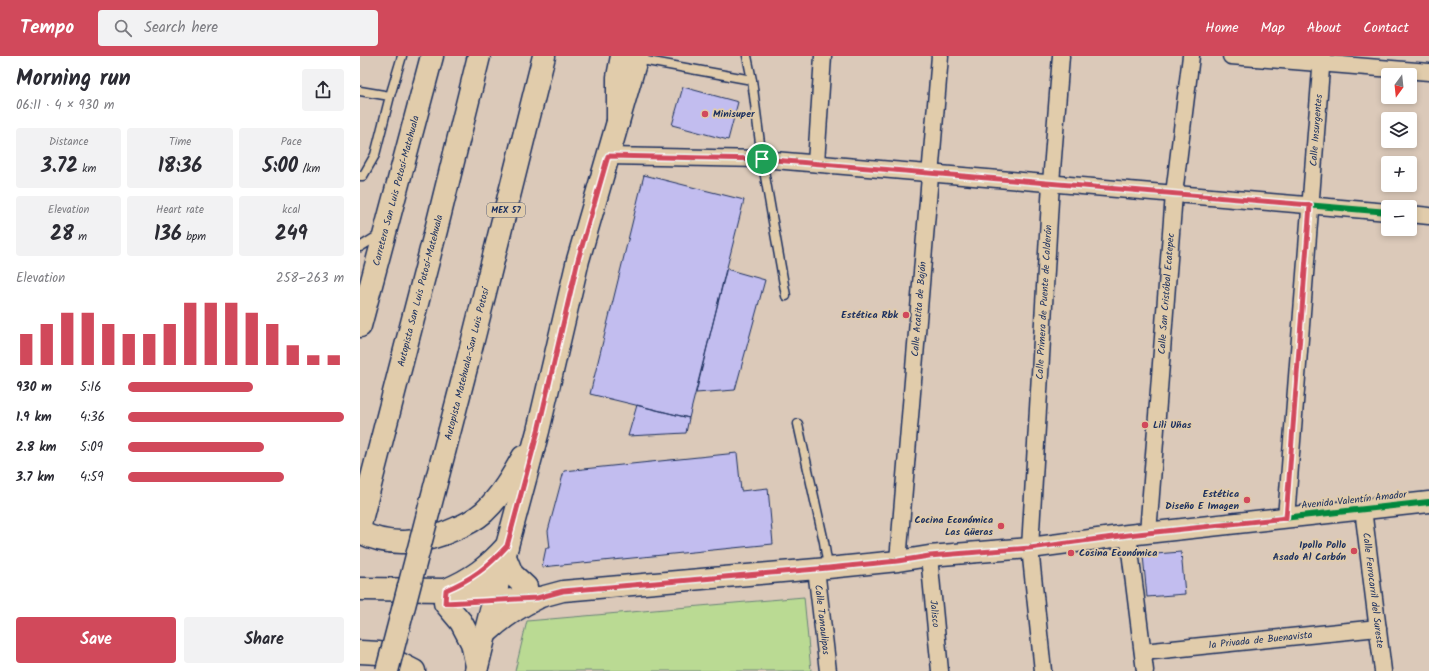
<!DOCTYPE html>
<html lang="en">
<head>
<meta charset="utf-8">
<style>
	body { margin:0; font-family:Kalam,sans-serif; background:#f2f2f3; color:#2b2b33; height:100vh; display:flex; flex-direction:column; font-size:15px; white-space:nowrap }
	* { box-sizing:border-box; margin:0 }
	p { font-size:13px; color:#7c7c81 }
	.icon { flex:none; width:22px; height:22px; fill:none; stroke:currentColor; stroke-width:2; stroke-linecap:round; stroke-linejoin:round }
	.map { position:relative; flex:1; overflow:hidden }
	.panel { display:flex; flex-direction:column; background:#fff; width:360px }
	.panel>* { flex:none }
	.needle { width:26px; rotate:195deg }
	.tools { position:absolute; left:1021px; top:12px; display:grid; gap:8px }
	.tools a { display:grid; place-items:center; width:36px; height:36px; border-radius:4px; background:#fff; box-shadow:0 2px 6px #0003; font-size:20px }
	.pin { position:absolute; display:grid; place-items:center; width:34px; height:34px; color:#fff; margin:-17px; border:2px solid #fff; border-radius:50%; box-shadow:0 1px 4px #0007 }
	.round { display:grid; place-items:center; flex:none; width:42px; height:42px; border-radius:4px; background:#f2f2f3 }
	.head { display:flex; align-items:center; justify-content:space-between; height:68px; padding:0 16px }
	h1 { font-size:22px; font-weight:800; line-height:30px }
	.figures { display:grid; grid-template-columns:repeat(3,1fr); gap:6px; height:68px; padding:4px 16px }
	.figures div { display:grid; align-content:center; border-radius:4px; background:#f2f2f3; text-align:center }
	.figures b { font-size:20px; font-weight:800 }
	.figures small { font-size:11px; font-weight:400 }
	.figures p { font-size:11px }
	.chart { height:112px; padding:8px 16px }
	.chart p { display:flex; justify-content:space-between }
	.chart svg { width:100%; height:72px; margin-top:4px; stroke:#d1495b; stroke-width:6 }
	.button { display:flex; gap:8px; margin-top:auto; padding:8px 16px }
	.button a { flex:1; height:46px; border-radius:4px; background:#d1495b; color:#fff; font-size:16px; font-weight:800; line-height:46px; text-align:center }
	.button a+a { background:#f2f2f3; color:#2b2b33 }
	ul { padding:0 16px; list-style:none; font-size:13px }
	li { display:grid; grid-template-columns:64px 48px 1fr; align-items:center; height:30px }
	li i { height:10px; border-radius:5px; background:#d1495b }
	header { display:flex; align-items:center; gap:24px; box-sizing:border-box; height:56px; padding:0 20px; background:#d1495b; color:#fff }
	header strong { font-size:19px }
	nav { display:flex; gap:22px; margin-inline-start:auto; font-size:14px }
	.search { width:280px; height:36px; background:#f2f2f3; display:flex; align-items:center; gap:10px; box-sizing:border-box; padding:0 14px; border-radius:4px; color:#7c7c81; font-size:15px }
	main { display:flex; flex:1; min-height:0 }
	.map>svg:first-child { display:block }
	.green { fill:#bada93; stroke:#6a8478 }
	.building { fill:#c2bdef; stroke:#1b2f5e }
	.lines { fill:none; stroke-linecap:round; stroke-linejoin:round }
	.service-casing { stroke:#1b2f5e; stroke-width:11 }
	.minor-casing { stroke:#1b2f5e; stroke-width:19 }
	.tertiary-casing { stroke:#1b2f5e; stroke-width:23 }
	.secondary-casing { stroke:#1b2f5e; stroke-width:25 }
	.primary-casing { stroke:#1b2f5e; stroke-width:25 }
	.motorway-casing { stroke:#1b2f5e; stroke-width:25 }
	.service { stroke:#e1ccab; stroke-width:8 }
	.minor { stroke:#e1ccab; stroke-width:16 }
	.tertiary { stroke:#e1ccab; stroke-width:20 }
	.secondary { stroke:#e1ccab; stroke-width:22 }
	.primary { stroke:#e1ccab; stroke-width:22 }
	.motorway { stroke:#e1ccab; stroke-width:22 }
	.motorway-bridge-casing { stroke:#1b2f5e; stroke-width:25; stroke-linecap:butt }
	.motorway-bridge { stroke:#e1ccab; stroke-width:22 }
	.cycleway-casing { stroke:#e1ccab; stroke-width:8 }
	.cycleway { stroke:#00873e; stroke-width:6 }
	.route-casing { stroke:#fff; stroke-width:8 }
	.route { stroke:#d1495b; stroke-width:5 }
	.poi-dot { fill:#d1495b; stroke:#e1ccab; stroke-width:1.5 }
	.labels { text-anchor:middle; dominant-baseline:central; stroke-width:3.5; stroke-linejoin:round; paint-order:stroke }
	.shield { fill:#e1ccab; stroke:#565e75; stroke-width:1 }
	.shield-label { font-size:9px; font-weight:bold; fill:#1b2f5e }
	.poi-label { font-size:10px; font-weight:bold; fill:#1b2f5e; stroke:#e1ccab; text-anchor:end }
	.street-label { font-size:10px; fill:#1b2f5e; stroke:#e1ccab }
</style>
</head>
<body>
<header>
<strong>Tempo</strong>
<div class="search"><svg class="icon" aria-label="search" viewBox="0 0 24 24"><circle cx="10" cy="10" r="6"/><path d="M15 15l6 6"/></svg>Search here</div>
<nav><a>Home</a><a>Map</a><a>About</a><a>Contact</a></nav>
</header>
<main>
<section class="panel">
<div class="head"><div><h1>Morning run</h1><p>06:11 · 4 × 930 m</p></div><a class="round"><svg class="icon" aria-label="share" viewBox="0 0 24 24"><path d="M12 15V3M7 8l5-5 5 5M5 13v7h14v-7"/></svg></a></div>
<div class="figures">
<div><p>Distance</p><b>3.72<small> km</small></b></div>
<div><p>Time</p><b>18:36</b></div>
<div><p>Pace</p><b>5:00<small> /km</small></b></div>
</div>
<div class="figures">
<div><p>Elevation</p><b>28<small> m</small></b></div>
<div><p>Heart rate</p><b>136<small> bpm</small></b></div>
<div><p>kcal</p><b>249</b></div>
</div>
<div class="chart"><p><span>Elevation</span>258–263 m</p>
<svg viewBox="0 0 160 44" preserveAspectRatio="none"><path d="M5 44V25M15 44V19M25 44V12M35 44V12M45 44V19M55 44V25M65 44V25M75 44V19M85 44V6M95 44V6M105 44V6M115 44V12M125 44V19M135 44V32M145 44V38M155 44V38"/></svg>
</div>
<ul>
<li><b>930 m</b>5:16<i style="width:58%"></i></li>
<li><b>1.9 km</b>4:36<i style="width:100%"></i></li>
<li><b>2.8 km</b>5:09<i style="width:63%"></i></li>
<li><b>3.7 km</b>4:59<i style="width:72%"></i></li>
</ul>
<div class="button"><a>Save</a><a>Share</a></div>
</section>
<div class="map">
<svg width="1069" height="615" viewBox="0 0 1069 615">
	<rect width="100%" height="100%" fill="#dbc9b9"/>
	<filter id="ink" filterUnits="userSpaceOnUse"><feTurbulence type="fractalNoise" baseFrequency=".025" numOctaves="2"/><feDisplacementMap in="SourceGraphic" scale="8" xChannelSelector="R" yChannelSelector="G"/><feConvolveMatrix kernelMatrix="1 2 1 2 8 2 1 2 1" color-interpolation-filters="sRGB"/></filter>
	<g filter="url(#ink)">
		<path class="green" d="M 444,541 L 451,615 L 155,615 L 167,565 Z"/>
		<path class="building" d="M 323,31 L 378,46 L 368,84 L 312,69 Z
			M 284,119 L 384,144 L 329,362 L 230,338 Z
			M 366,213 L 405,224 L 375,334 L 336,337 Z
			M 277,349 L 329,362 L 326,377 L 268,380 Z
			M 377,397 L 381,435 L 408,432 L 413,488 L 182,511 L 186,492 L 190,492 L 188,475 L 204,415 Z
			M 821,496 L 825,538 L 787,541 L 783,499 Z"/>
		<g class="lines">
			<defs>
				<path id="service" d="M 387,0 L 392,24 L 402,103 L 426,240
					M 276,3 L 392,24
					M 0,35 L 30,40 L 42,0
					M 0,120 L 3,120 L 15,99 L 30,40
					M 0,191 L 21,178
					M 438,368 L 464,486 L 468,511"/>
				<g id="minor">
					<path d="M 871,0 L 1069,16"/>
					<path d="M 248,100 L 402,103 L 1028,156"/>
					<path d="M 456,107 L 463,0"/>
					<path d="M 1050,158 L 1069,160"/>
					<path id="s1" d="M 1003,453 L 1023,615"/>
					<path id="s2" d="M 926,462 L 962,0"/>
					<path id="s3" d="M 788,477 L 814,138 L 831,0"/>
					<path d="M 768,479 L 785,615"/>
					<path id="s4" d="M 569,500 L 580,615"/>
					<path id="s5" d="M 538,505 L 580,0"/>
					<path id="s6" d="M 456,513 L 468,615"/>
					<path id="s7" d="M 783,596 L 1018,572"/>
					<path id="s8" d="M 683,615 L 670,492 L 691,127 L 701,0"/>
				</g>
				<path id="tertiary" d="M 135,544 L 177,542 L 203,535 L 468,512 L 538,505 L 569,500 L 670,492 L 768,479 L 1069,446"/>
				<path id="secondary" d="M 0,533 L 86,534 L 137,531"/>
				<g id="primary">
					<path id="s9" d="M 0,270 L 72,0"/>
					<path d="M 0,476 C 30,492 65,487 95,473 C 105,469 116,463 124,456 C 141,440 152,421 163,401"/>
					<path d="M 145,501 L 152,518 L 166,531"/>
					<path d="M 127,576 C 142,562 158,551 177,542"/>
					<path d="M 0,596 L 19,597 L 54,615"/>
					<path d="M 117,610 L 112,587 L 101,566 L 85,547 L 86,534 C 112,523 128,511 147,490"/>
					<path d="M 116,615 L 147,490 L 178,375 L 218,204 L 277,0"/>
				</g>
				<g id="motorway">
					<path d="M 258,67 L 258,21 L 262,0"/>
					<path d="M 107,308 L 184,0"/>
					<path id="s10" d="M 0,468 L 76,174 L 119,0"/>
				</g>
			</defs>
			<use href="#service" class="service-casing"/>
			<use href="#minor" class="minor-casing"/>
			<use href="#tertiary" class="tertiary-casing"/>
			<use href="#secondary" class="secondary-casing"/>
			<use href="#primary" class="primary-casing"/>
			<use href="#motorway" class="motorway-casing"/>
			<use href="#service" class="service"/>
			<use href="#minor" class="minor"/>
			<use href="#tertiary" class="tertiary"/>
			<use href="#secondary" class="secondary"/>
			<use href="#primary" class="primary"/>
			<use href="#motorway" class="motorway"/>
			<defs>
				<path id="motorway-bridge" d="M 27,615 L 107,308"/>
			</defs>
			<use href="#motorway-bridge" class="motorway-bridge-casing"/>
			<use href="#motorway-bridge" class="motorway-bridge"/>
			<defs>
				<path id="cycleway" d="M 248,100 L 402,103 L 1028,156
					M 135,544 L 177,542 L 203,535 L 468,512 L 538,505 L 569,500 L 670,492 L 768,479 L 1069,446"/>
			</defs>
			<use href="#cycleway" class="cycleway-casing"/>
			<use href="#cycleway" class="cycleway"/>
		</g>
	</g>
	<g class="lines" filter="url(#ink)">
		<defs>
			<path id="route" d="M 248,100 L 402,103 L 950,149 L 926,462 L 768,479 L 670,492 L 569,500 L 538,505 L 468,512 L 203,535 L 177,542 L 85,547 L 86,534 C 112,523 128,511 147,490 L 178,375 L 218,204 Z"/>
		</defs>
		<use href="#route" class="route-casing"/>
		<use href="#route" class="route"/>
	</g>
	<g class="poi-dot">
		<circle cx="345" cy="58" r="4"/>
		<circle cx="546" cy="259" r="4"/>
		<circle cx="785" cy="369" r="4"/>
		<circle cx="887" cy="444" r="4"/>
		<circle cx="641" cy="470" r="4"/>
		<circle cx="994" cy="495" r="4"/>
		<circle cx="711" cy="497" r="4"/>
	</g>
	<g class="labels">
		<rect class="shield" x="127" y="147" width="38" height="14" rx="3"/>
		<g class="shield-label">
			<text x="146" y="154">MEX 57</text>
		</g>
		<g class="poi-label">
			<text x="353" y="58" text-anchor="start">Minisuper</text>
			<text x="538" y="259">Estética Rbk</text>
			<text x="793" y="369" text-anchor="start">Lili Uñas</text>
			<text x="879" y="438">Estética<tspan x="879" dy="12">Diseño E Imagen</tspan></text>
			<text x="633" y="464">Cocina Económica<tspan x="633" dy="12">Las Güeras</tspan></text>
			<text x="986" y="489">Ipollo Pollo<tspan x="986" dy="12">Asado Al Carbón</tspan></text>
			<text x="719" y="497" text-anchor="start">Cosina Económica</text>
		</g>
		<g class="street-label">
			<text stroke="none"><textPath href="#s2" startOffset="389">Calle Insurgentes</textPath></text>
			<text stroke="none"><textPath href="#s9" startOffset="140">Carretera San Luis Potosí-Matehuala</textPath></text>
			<text stroke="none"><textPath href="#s10" startOffset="241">Autopista San Luis Potosí-Matehuala</textPath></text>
			<text stroke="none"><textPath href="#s3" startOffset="240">Calle San Cristóbal Ecatepec</textPath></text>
			<text stroke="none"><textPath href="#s8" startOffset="370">Calle Primera de Puente de Calderón</textPath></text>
			<text stroke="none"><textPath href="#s5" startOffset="253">Calle Acatita de Baján</textPath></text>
			<text transform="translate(107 308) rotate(-76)">Autopista Matehuala-San Luis Potosí</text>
			<text transform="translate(994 444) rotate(-6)">Avenida Valentín Amador</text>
			<text stroke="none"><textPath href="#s1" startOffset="82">Calle Ferrocarril del Sureste</textPath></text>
			<text stroke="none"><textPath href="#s4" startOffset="58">Jalisco</textPath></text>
			<text stroke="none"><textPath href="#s6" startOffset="51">Calle Tamaulipas</textPath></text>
			<text stroke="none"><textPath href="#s7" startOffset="118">1a Privada de Buenavista</textPath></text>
		</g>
	</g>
</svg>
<div class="tools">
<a><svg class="needle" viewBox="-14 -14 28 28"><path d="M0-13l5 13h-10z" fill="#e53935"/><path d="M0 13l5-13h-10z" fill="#7c7c81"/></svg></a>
<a><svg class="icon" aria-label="layers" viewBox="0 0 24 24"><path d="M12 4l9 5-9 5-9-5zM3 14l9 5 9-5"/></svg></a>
<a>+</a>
<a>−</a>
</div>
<div class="pin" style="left:402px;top:103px;background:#1e9e55"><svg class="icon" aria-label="arrive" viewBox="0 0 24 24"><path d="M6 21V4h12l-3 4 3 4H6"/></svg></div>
</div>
</main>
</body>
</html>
